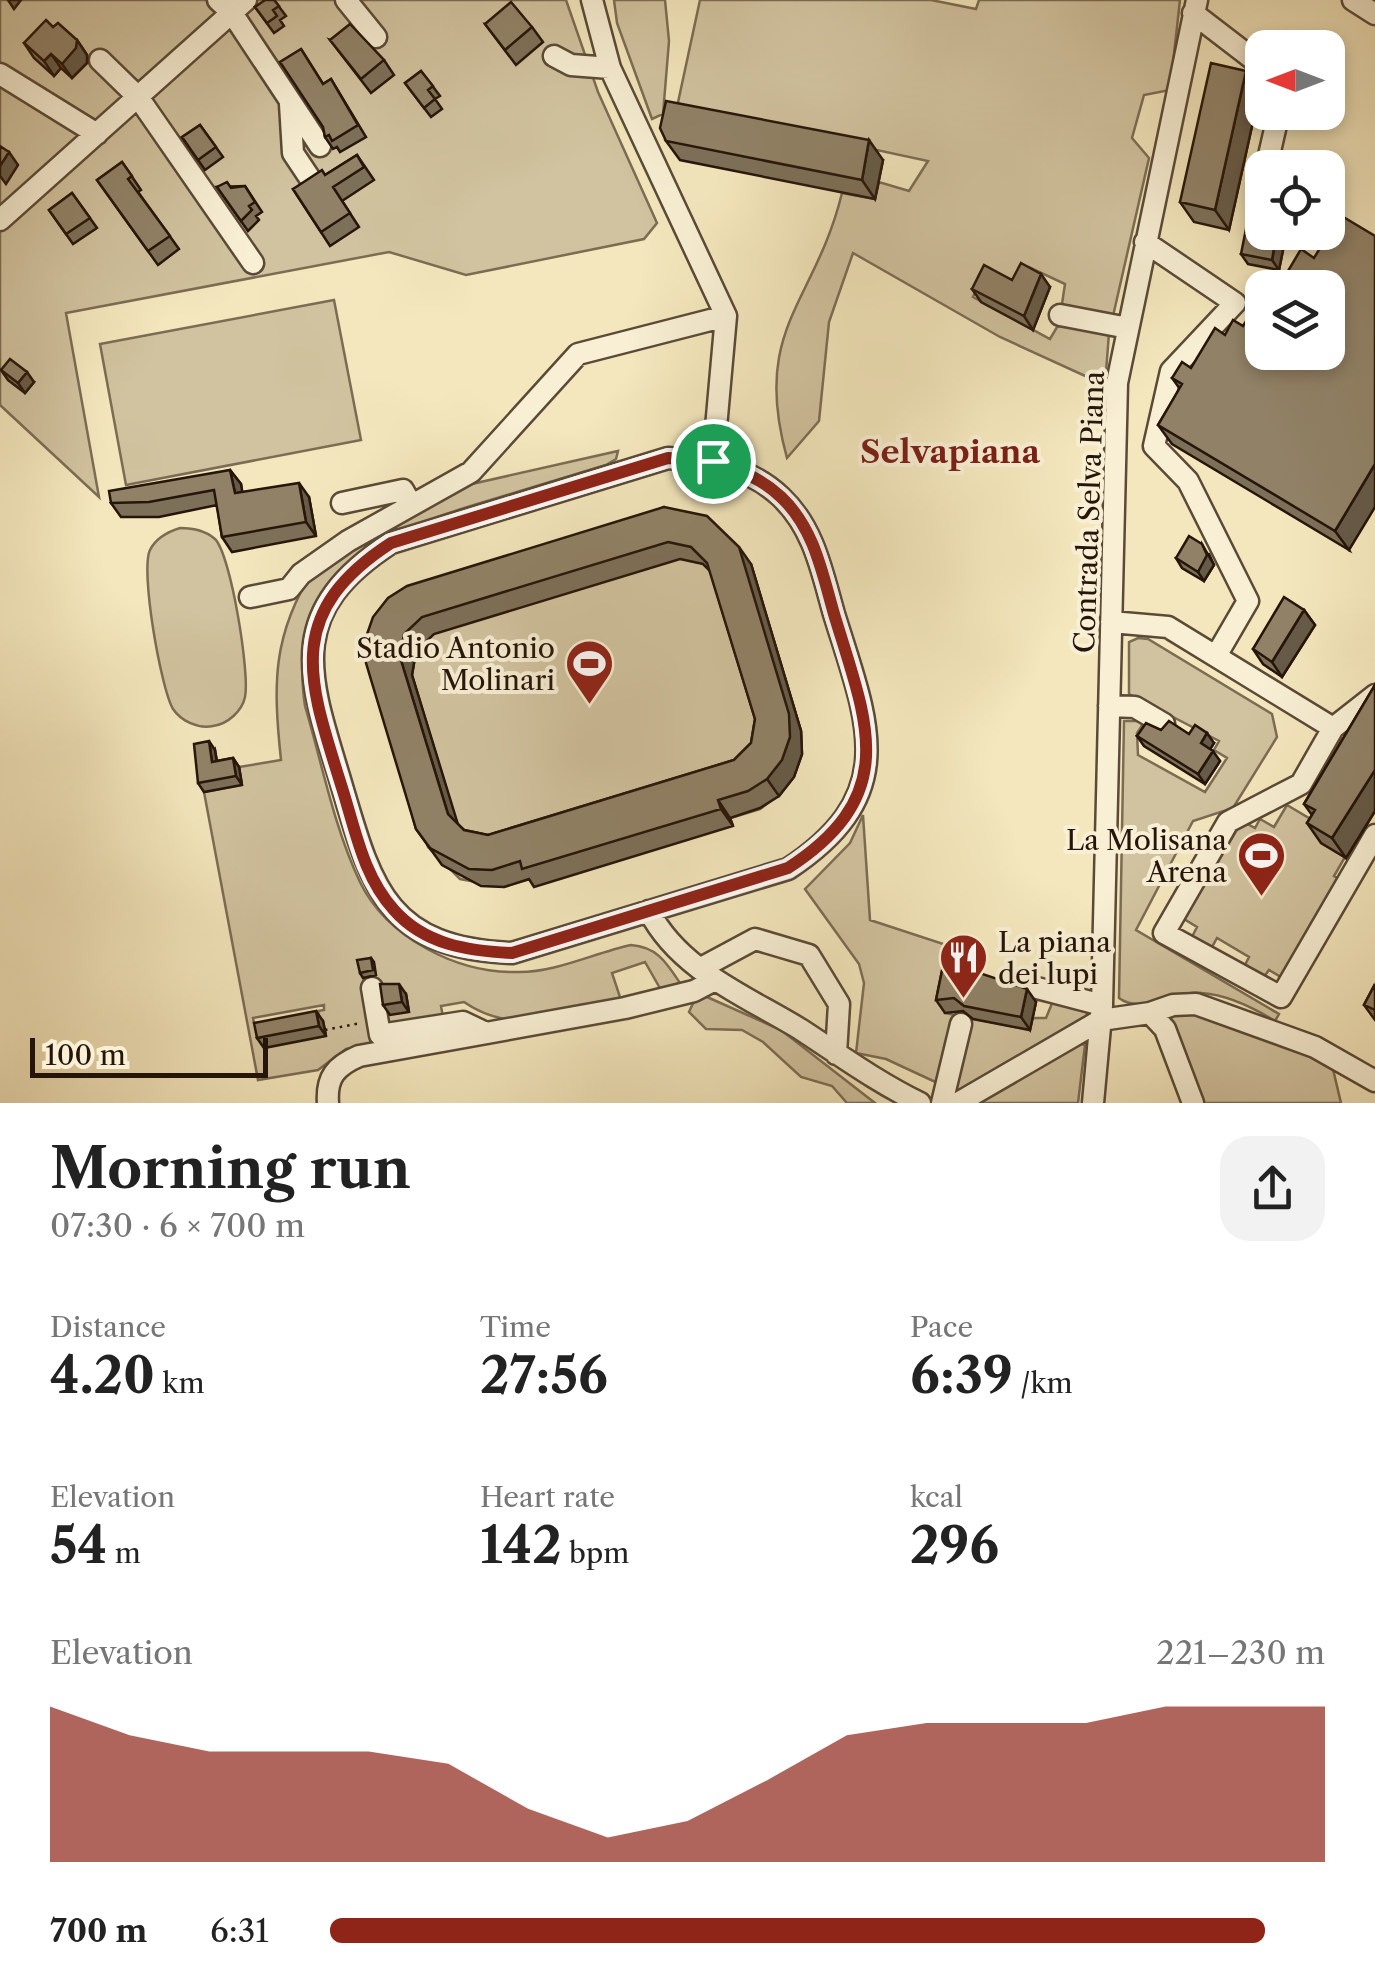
<!DOCTYPE html>
<html lang="en">
<head>
<meta charset="utf-8">
<style>
	body { margin:0; font-family:"Libre Caslon Text",serif; background:#f2f2f2; color:#222; height:100vh; display:flex; flex-direction:column; font-size:38px; white-space:nowrap }
	* { box-sizing:border-box; margin:0 }
	p { font-size:32px; color:#767676 }
	.icon { flex:none; width:55px; height:55px; fill:none; stroke:currentColor; stroke-width:2; stroke-linecap:round; stroke-linejoin:round }
	.map { position:relative; height:1103px; overflow:hidden }
	.side { display:flex; flex-direction:column; background:#fff; flex:1 }
	.side>* { flex:none }
	.needle { width:65px; rotate:270deg }
	.controls { position:absolute; left:1245px; top:30px; display:grid; gap:20px }
	.controls a { display:grid; place-items:center; width:100px; height:100px; border-radius:20px; background:#fff; box-shadow:0 5px 15px #0003; font-size:50px }
	.scale { position:absolute; left:30px; bottom:25px; width:238px; box-sizing:border-box; padding-left:10px; border:5px solid #26150a; border-top:0; font-size:28px; line-height:35px; white-space:nowrap; color:#26150a; -webkit-text-stroke:8px #f8efd4; paint-order:stroke }
	.pin { position:absolute; display:grid; place-items:center; width:85px; height:85px; color:#fff; margin:-42px; border:5px solid #fff; border-radius:50%; box-shadow:0 2px 10px #0007 }
	.round { display:grid; place-items:center; flex:none; width:105px; height:105px; border-radius:30px; background:#f2f2f2 }
	.summary { display:flex; align-items:center; justify-content:space-between; height:170px; padding:0 50px }
	h1 { font-size:55px; font-weight:700; line-height:75px }
	.metrics { display:grid; grid-template-columns:repeat(3,1fr); gap:15px; height:170px; padding:10px 50px }
	.metrics div { display:grid; align-content:center }
	.metrics b { font-size:50px; font-weight:700 }
	.metrics small { font-size:28px; font-weight:400 }
	.metrics p { font-size:28px }
	.chart { height:280px; padding:20px 50px }
	.chart p { display:flex; justify-content:space-between }
	.chart svg { width:100%; height:180px; margin-top:10px; fill:#8f2418; opacity:.7 }
	ul { padding:0 50px; list-style:none; font-size:32px }
	li { display:grid; grid-template-columns:160px 120px 1fr; align-items:center; height:75px }
	li i { height:25px; border-radius:12px; background:#8f2418 }
	.map>svg:first-child { display:block }
	.green { fill:#d1c39f; stroke:#7c6c54; stroke-width:2.5; fill-rule:evenodd }
	.lines { fill:none; stroke-linecap:round; stroke-linejoin:round }
	.minor-casing { stroke:#5a4a37; stroke-width:25 }
	.path { stroke:#26150a; stroke-width:2.5; stroke-dasharray:2.5 5; stroke-linecap:butt }
	.minor { stroke:#f8efd4; stroke-width:20 }
	.wall { fill:#7d7059; stroke:#26150a; stroke-width:2.5; fill-rule:evenodd }
	.shaded-wall { fill:#665b48; stroke:#26150a; stroke-width:2.5 }
	.building { fill:#918267; stroke:#26150a; stroke-width:2.5; fill-rule:evenodd }
	.route-casing { stroke:#fff; stroke-width:20 }
	.route { stroke:#8f2418; stroke-width:12 }
	.labels { text-anchor:middle; dominant-baseline:central; stroke-width:8; stroke-linejoin:round; paint-order:stroke }
	.street-label { font-size:28px; fill:#26150a; stroke:#f8efd4 }
	.poi-label { font-size:28px; fill:#26150a; stroke:#f8efd4; text-anchor:end }
	.quarter-label { font-size:32px; font-weight:bold; fill:#7a1f14; stroke:#f8efd4 }
</style>
</head>
<body>
<div class="map">
<svg width="1375" height="1103" viewBox="0 0 1375 1103">
	<rect width="100%" height="100%" fill="#f4e7bd"/>
	<filter id="stains"><feTurbulence type="fractalNoise" baseFrequency=".002" numOctaves="4"/><feColorMatrix values="0 0 0 0 .2 0 0 0 0 .09 0 0 0 0 .02 0 0 0 .5 -.17"/></filter>
	<radialGradient id="worn" r=".72"><stop offset=".6" stop-color="#630" stop-opacity="0"/><stop offset="1" stop-color="#630" stop-opacity=".3"/></radialGradient>
	<path class="green" d="M 0,0 L 566,0 L 598,92 L 657,223 L 644,239 L 466,275 L 389,252 L 66,313 L 99,497 L 0,405 Z
		M 614,0 L 665,0 L 669,41 L 663,114 L 652,119 L 617,23 Z
		M 700,0 L 931,0 L 976,9 L 979,0 L 1180,0 L 1170,90 L 1144,95 L 1132,138 L 1149,158 L 1113,316 L 1062,304 L 1065,284 L 1029,267 L 1019,283 L 986,268 L 973,297 L 1050,339 L 1057,327 L 1072,323 L 1109,333 L 1105,385 L 1000,337 L 853,253 L 829,322 L 819,421 L 787,458 C 751,328 815,304 842,193 L 875,199 L 879,182 L 909,191 L 928,161 L 677,107 Z
		M 334,300 L 361,440 L 126,485 L 100,344 Z
		M 618,451 L 616,459 L 606,465 C 562,478 518,492 474,505 C 366,538 286,574 305,706 C 322,763 334,828 360,882 C 387,938 458,974 519,972 C 557,972 594,953 631,945 C 657,947 666,962 680,983 L 661,990 L 645,962 L 612,973 L 622,1003 C 567,1016 515,1037 464,1002 L 441,1006 L 446,1034 L 346,1049 L 318,1070 L 258,1080 L 204,792 L 241,785 L 239,767 L 281,760 C 273,684 272,635 314,569 L 454,488 ZM 324,1005 L 324,1010 L 318,1011 L 320,1021 L 254,1023 L 253,1018 Z
		M 676,524 L 751,564 L 801,731 C 802,767 790,789 760,809 L 504,887 L 460,879 L 428,847 L 378,680 L 385,634 Z
		M 180,528 C 193,528 205,530 215,539 C 231,555 250,674 245,697 C 242,711 228,724 213,726 C 198,729 181,721 173,709 C 161,689 140,570 150,550 C 156,538 167,532 180,528 Z
		M 1138,638 L 1148,639 L 1272,714 L 1277,737 L 1233,808 L 1193,821 L 1136,930 L 1279,1014 L 1275,1021 C 1254,1008 1227,995 1202,993 C 1175,990 1141,1015 1119,998 L 1124,721 L 1145,721 L 1137,733 L 1138,755 L 1205,792 L 1227,758 L 1214,750 L 1219,741 L 1129,694 L 1129,642 Z
		M 1287,805 L 1329,830 L 1345,857 L 1334,876 L 1339,879 L 1281,977 L 1269,970 L 1263,978 L 1244,967 L 1249,957 L 1217,938 L 1211,949 L 1192,937 L 1197,927 L 1184,919 L 1242,821 L 1255,828 L 1260,819 L 1274,827 Z
		M 863,815 L 870,920 L 974,954 L 971,971 L 954,967 L 945,1013 L 1029,1030 L 1032,1018 L 1046,1018 L 1053,1001 L 1087,1007 L 1087,1020 L 959,1093 L 886,1059 L 856,1053 L 864,983 L 859,964 L 805,889 L 850,843 Z
		M 707,997 L 781,1030 L 875,1103 L 847,1103 L 832,1086 L 801,1077 L 763,1042 L 742,1030 L 706,1029 L 689,1012 L 695,999 Z
		M 1199,1009 L 1332,1065 L 1341,1103 L 1200,1103 L 1159,1015 Z
		M 1078,1043 L 1085,1045 L 1078,1103 L 973,1103 Z"/>
	<g class="lines">
		<defs>
			<path id="minor" d="M 218,0 L 232,13 L 320,146
				M 346,0 L 376,37
				M 592,0 L 610,68 L 726,316 L 713,461
				M 1353,0 L 1375,14
				M 1193,13 L 1262,66
				M 554,56 L 571,65 L 610,68
				M 100,60 L 138,97 L 253,263
				M 0,74 L 97,134
				M 290,104 L 293,153 L 309,177
				M 1267,164 L 1279,112
				M 0,220 L 246,0
				M 1145,242 L 1235,303 L 1171,371 L 1154,446 L 1188,481 L 1248,601 L 1216,656
				M 1060,315 L 1128,328
				M 668,458 C 711,461 749,467 781,497 C 814,528 822,572 834,614 C 868,723 902,794 788,869 L 512,953 C 383,948 371,884 339,776 C 307,672 286,611 391,543 Z
				M 342,503 L 403,490 L 411,504
				M 250,597 L 289,589 L 301,574 L 348,541 L 471,472 L 578,354 L 726,316
				M 1111,622 L 1168,627 L 1333,728 L 1301,784 L 1228,822 L 1164,933 L 1281,997 L 1375,835
				M 1109,706 L 1135,707 L 1164,724
				M 1333,728 L 1375,695
				M 649,911 C 679,970 746,996 800,1029 C 840,1055 877,1082 920,1103
				M 701,968 L 755,939 L 809,955 L 839,1004 L 836,1054
				M 1014,982 L 1102,1005
				M 372,988 L 380,1035 L 463,1022 L 486,1033
				M 1150,1013 L 1165,1029 L 1193,1103
				M 328,1103 C 326,1077 336,1066 359,1056 L 625,1008 L 694,991 L 715,980
				M 942,1103 L 961,1024
				M 958,1103 L 1101,1020 L 1150,1013 L 1173,1005 L 1196,1004 L 1315,1047 L 1375,1081
				M 1093,1103 L 1102,1005 L 1117,383 L 1197,0"/>
		</defs>
		<use href="#minor" class="minor-casing"/>
		<path class="path" d="M 325,1030 L 361,1023"/>
		<use href="#minor" class="minor"/>
	</g>
	<path class="wall" d="M 274,0 L 286,16 L 280,20 L 284,26 L 274,33 L 255,7 Z
		M 485,24 L 532,27 L 543,42 L 516,65 Z
		M 53,27 L 77,40 L 87,55 L 87,63 L 72,78 L 61,68 L 54,76 L 34,58 L 24,43 Z
		M 330,40 L 384,60 L 394,75 L 371,93 Z
		M 301,49 L 323,84 L 331,79 L 366,137 L 340,152 L 337,147 L 333,149 L 325,137 L 323,127 Z
		M 421,71 L 440,96 L 435,99 L 442,109 L 431,117 L 405,83 Z
		M 1260,90 L 1229,230 L 1194,222 L 1180,202 Z
		M 200,125 L 223,157 L 205,170 L 182,137 Z
		M 666,141 L 883,160 L 875,199 L 680,160 Z
		M 357,155 L 374,180 L 342,201 L 359,227 L 330,246 L 293,189 L 325,175 Z
		M 122,162 L 141,190 L 138,192 L 179,249 L 158,265 L 97,180 Z
		M 245,186 L 262,212 L 256,216 L 259,220 L 248,231 L 217,187 Z
		M 72,193 L 97,228 L 73,244 L 49,210 Z
		M 1286,235 L 1279,270 L 1248,264 L 1241,254 Z
		M 1012,280 L 1050,287 L 1033,330 L 981,302 L 972,289 Z
		M 1225,335 L 1349,550 L 1172,444 L 1158,425 L 1180,389 L 1172,378 L 1191,368 Z
		M 1,370 L 34,382 L 25,393 L 8,380 Z
		M 230,470 L 241,484 L 242,492 L 309,497 L 316,536 L 232,552 L 222,537 L 217,505 L 159,517 L 121,517 L 111,503 Z
		M 664,507 L 751,564 L 801,731 L 802,754 L 794,777 L 779,796 L 760,808 L 730,818 L 733,826 L 534,887 L 529,879 L 504,887 L 481,886 L 442,865 L 416,829 L 365,640 ZM 680,559 L 703,564 L 710,571 L 755,719 L 751,743 L 734,760 L 488,835 L 464,830 L 457,824 L 412,675 L 416,651 L 434,634 Z
		M 1209,554 L 1214,565 L 1204,581 L 1182,568 L 1176,558 Z
		M 1304,610 L 1315,625 L 1282,677 L 1263,664 L 1253,649 Z
		M 1375,685 L 1375,811 L 1346,858 L 1321,843 L 1307,823 L 1312,815 L 1304,804 Z
		M 1161,730 L 1189,734 L 1214,743 L 1210,749 L 1220,761 L 1205,784 L 1144,746 L 1137,736 Z
		M 215,750 L 217,761 L 233,758 L 239,767 L 242,785 L 204,792 L 198,783 Z
		M 371,958 L 374,962 L 376,975 L 363,978 L 360,973 Z
		M 944,961 L 1036,1002 L 1030,1030 L 973,1019 L 963,1011 L 945,1013 L 936,1000 Z
		M 1375,984 L 1375,1020 L 1364,1005 Z
		M 406,994 L 409,1012 L 390,1015 L 383,1005 Z
		M 323,1021 L 326,1036 L 264,1048 L 257,1038 Z"/>
	<path class="shaded-wall" d="M 8,0 L 21,0 L 14,9 Z
		M 77,40 L 87,55 L 87,63 L 72,78 L 62,64 Z
		M 51,54 L 61,68 L 54,76 L 44,61 Z
		M 1246,71 L 1260,90 L 1229,230 L 1215,210 Z
		M 869,140 L 883,160 L 875,199 L 862,180 Z
		M 9,152 L 18,165 L 6,184 L 0,176 L 0,166 Z
		M 1277,232 L 1283,232 L 1286,235 L 1279,270 L 1272,260 Z
		M 1041,274 L 1050,287 L 1033,330 L 1024,316 Z
		M 27,372 L 34,382 L 25,393 L 18,383 Z
		M 1375,464 L 1375,507 L 1349,550 L 1335,531 Z
		M 230,470 L 241,484 L 245,508 L 235,493 Z
		M 299,483 L 309,497 L 316,536 L 306,522 Z
		M 1202,544 L 1214,565 L 1204,581 L 1198,572 Z
		M 739,547 L 751,564 L 801,731 L 802,754 L 794,777 L 779,796 L 767,779 Z
		M 1304,610 L 1315,625 L 1282,677 L 1272,662 Z
		M 404,634 L 416,651 L 412,675 L 460,831 L 448,814 L 400,657 Z
		M 1207,733 L 1214,743 L 1208,753 L 1201,743 Z
		M 209,741 L 215,750 L 218,771 L 212,762 Z
		M 1213,751 L 1220,761 L 1205,784 L 1198,774 Z
		M 233,758 L 239,767 L 242,785 L 236,776 Z
		M 1375,770 L 1375,811 L 1346,858 L 1332,838 Z
		M 718,800 L 730,818 L 733,826 L 721,809 Z
		M 399,984 L 406,994 L 409,1012 L 402,1002 Z
		M 1027,989 L 1036,1002 L 1030,1030 L 1021,1017 Z
		M 316,1011 L 323,1021 L 326,1036 L 319,1026 Z"/>
	<path class="building" d="M 265,0 L 274,0 L 279,6 L 273,10 L 277,16 L 267,23 L 255,7 Z
		M 511,2 L 532,27 L 505,50 L 485,24 Z
		M 46,20 L 53,27 L 58,23 L 77,40 L 76,48 L 62,64 L 51,54 L 44,61 L 24,43 Z
		M 350,24 L 384,60 L 361,79 L 330,40 Z
		M 301,49 L 323,84 L 331,79 L 358,125 L 332,141 L 329,135 L 325,137 L 323,127 L 280,62 Z
		M 1211,63 L 1246,71 L 1215,210 L 1180,202 Z
		M 421,71 L 433,86 L 428,90 L 435,99 L 424,108 L 405,83 Z
		M 666,101 L 869,140 L 862,180 L 666,141 L 660,128 Z
		M 200,125 L 216,147 L 198,160 L 182,137 Z
		M 0,146 L 9,152 L 0,166 Z
		M 357,155 L 364,167 L 333,187 L 350,213 L 321,232 L 293,189 L 322,170 L 325,175 Z
		M 122,162 L 132,176 L 128,179 L 170,236 L 148,251 L 97,180 Z
		M 227,182 L 231,188 L 245,186 L 255,202 L 249,206 L 252,210 L 241,221 L 217,187 Z
		M 72,193 L 90,218 L 66,234 L 49,210 Z
		M 1340,215 L 1375,236 L 1375,464 L 1335,531 L 1158,425 L 1182,384 L 1172,378 L 1182,362 L 1191,368 L 1215,328 L 1225,335 L 1233,320 L 1243,326 L 1252,312 L 1260,317 L 1262,313 L 1262,352 L 1328,352 L 1328,288 L 1278,288 L 1301,249 L 1314,258 Z
		M 1248,219 L 1262,222 L 1262,232 L 1277,232 L 1272,260 L 1241,254 Z
		M 1021,263 L 1041,274 L 1024,316 L 972,289 L 984,265 L 1012,280 Z
		M 10,359 L 27,372 L 18,383 L 1,370 Z
		M 230,470 L 235,493 L 299,483 L 306,522 L 222,537 L 214,490 L 149,502 L 111,503 L 109,491 Z
		M 664,507 L 707,516 L 739,547 L 789,714 L 790,737 L 782,760 L 767,779 L 748,791 L 718,800 L 721,809 L 522,869 L 520,861 L 492,870 L 469,869 L 430,848 L 416,829 L 366,663 L 365,640 L 373,617 L 388,598 L 407,586 ZM 668,542 L 691,547 L 707,563 L 755,719 L 751,743 L 734,760 L 488,835 L 464,830 L 448,814 L 400,657 L 404,634 L 422,617 Z
		M 1189,536 L 1202,544 L 1207,555 L 1198,572 L 1176,558 Z
		M 1284,597 L 1304,610 L 1272,662 L 1253,649 Z
		M 1375,685 L 1375,770 L 1332,838 L 1307,823 L 1315,810 L 1304,804 Z
		M 1169,721 L 1189,734 L 1195,725 L 1207,733 L 1201,743 L 1213,751 L 1198,774 L 1137,736 L 1146,723 L 1161,730 Z
		M 209,741 L 212,762 L 233,758 L 236,776 L 198,783 L 194,744 Z
		M 371,958 L 373,970 L 360,973 L 357,960 Z
		M 944,961 L 1027,989 L 1021,1017 L 964,1006 L 954,998 L 936,1000 Z
		M 380,984 L 399,984 L 402,1002 L 383,1005 Z
		M 1375,984 L 1375,1010 L 1364,1005 Z
		M 316,1011 L 319,1026 L 257,1038 L 254,1023 Z"/>
	<g class="lines">
		<defs>
			<path id="route" d="M 668,458 C 711,461 749,467 781,497 C 814,528 822,572 834,614 C 867,723 902,794 788,868 L 512,953 C 469,951 425,945 394,910 C 364,877 356,833 343,791 C 310,684 280,615 391,543 Z"/>
		</defs>
		<use href="#route" class="route-casing"/>
		<use href="#route" class="route"/>
	</g>
	<defs>
		<symbol id="stadium-pin" viewBox="-11 -11 22 30"><path d="M0 17L-7.5 6A9.5 9.5 0 1 1 7.5 6Z" fill="#8f2418" stroke="#f8efd4"/><path d="M0-5a6.5 5 0 1 0 0 10a6.5 5 0 1 0 0-10ZM-3.5-1.8h7v3.6h-7Z" fill="#fff"/></symbol>
		<symbol id="restaurant-pin" viewBox="-11 -11 22 30"><path d="M0 17L-7.5 6A9.5 9.5 0 1 1 7.5 6Z" fill="#8f2418" stroke="#f8efd4"/><path d="M-5-6h1v4h1v-4h1v4h1v-4h1v5L-1.5 .5V6h-2V.5L-5-1ZM5-6V6H3V1.5H1.5Q1.5-4 5-6Z" fill="#fff"/></symbol>
	</defs>
	<g fill-rule="evenodd">
		<use href="#stadium-pin" x="562" y="636" width="55" height="75"/>
		<use href="#stadium-pin" x="1234" y="828" width="55" height="75"/>
		<use href="#restaurant-pin" x="936" y="930" width="55" height="75"/>
	</g>
	<g class="labels">
		<g class="street-label">
			<text transform="translate(1089 512) rotate(-88)">Contrada Selva Piana</text>
		</g>
		<g class="poi-label">
			<text x="555" y="648">Stadio Antonio<tspan x="555" dy="32">Molinari</tspan></text>
			<text x="1227" y="840">La Molisana<tspan x="1227" dy="32">Arena</tspan></text>
			<text x="998" y="942" text-anchor="start">La piana<tspan x="998" dy="32">dei lupi</tspan></text>
		</g>
		<g class="quarter-label">
			<text x="950" y="451">Selvapiana</text>
		</g>
	</g>
	<rect width="100%" height="100%" filter="url(#stains)"/>
	<rect width="100%" height="100%" fill="url(#worn)"/>
</svg>
<div class="controls">
<a><svg class="needle" viewBox="-14 -14 28 28"><path d="M0-13l5 13h-10z" fill="#e53935"/><path d="M0 13l5-13h-10z" fill="#767676"/></svg></a>
<a><svg class="icon" aria-label="locate" viewBox="0 0 24 24"><circle cx="12" cy="12" r="6"/><path d="M12 2v4M12 18v4M2 12h4M18 12h4"/></svg></a>
<a><svg class="icon" aria-label="layers" viewBox="0 0 24 24"><path d="M12 4l9 5-9 5-9-5zM3 14l9 5 9-5"/></svg></a>
</div>
<div class="scale">100 m</div>
<div class="pin" style="left:713px;top:461px;background:#1e9e55"><svg class="icon" aria-label="arrive" viewBox="0 0 24 24"><path d="M6 21V4h12l-3 4 3 4H6"/></svg></div>
</div>
<section class="side">
<div class="summary"><div><h1>Morning run</h1><p>07:30 · 6 × 700 m</p></div><a class="round"><svg class="icon" aria-label="share" viewBox="0 0 24 24"><path d="M12 15V3M7 8l5-5 5 5M5 13v7h14v-7"/></svg></a></div>
<div class="metrics">
<div><p>Distance</p><b>4.20<small> km</small></b></div>
<div><p>Time</p><b>27:56</b></div>
<div><p>Pace</p><b>6:39<small> /km</small></b></div>
</div>
<div class="metrics">
<div><p>Elevation</p><b>54<small> m</small></b></div>
<div><p>Heart rate</p><b>142<small> bpm</small></b></div>
<div><p>kcal</p><b>296</b></div>
</div>
<div class="chart"><p><span>Elevation</span>221–230 m</p>
<svg viewBox="0 0 160 44" preserveAspectRatio="none"><path d="M0 44V6L10 13L20 17L30 17L40 17L50 20L60 31L70 38L80 34L90 24L100 13L110 10L120 10L130 10L140 6L150 6L160 6V44z"/></svg>
</div>
<ul>
<li><b>700 m</b>6:31<i style="width:94%"></i></li>
</ul>
</section>
</body>
</html>
